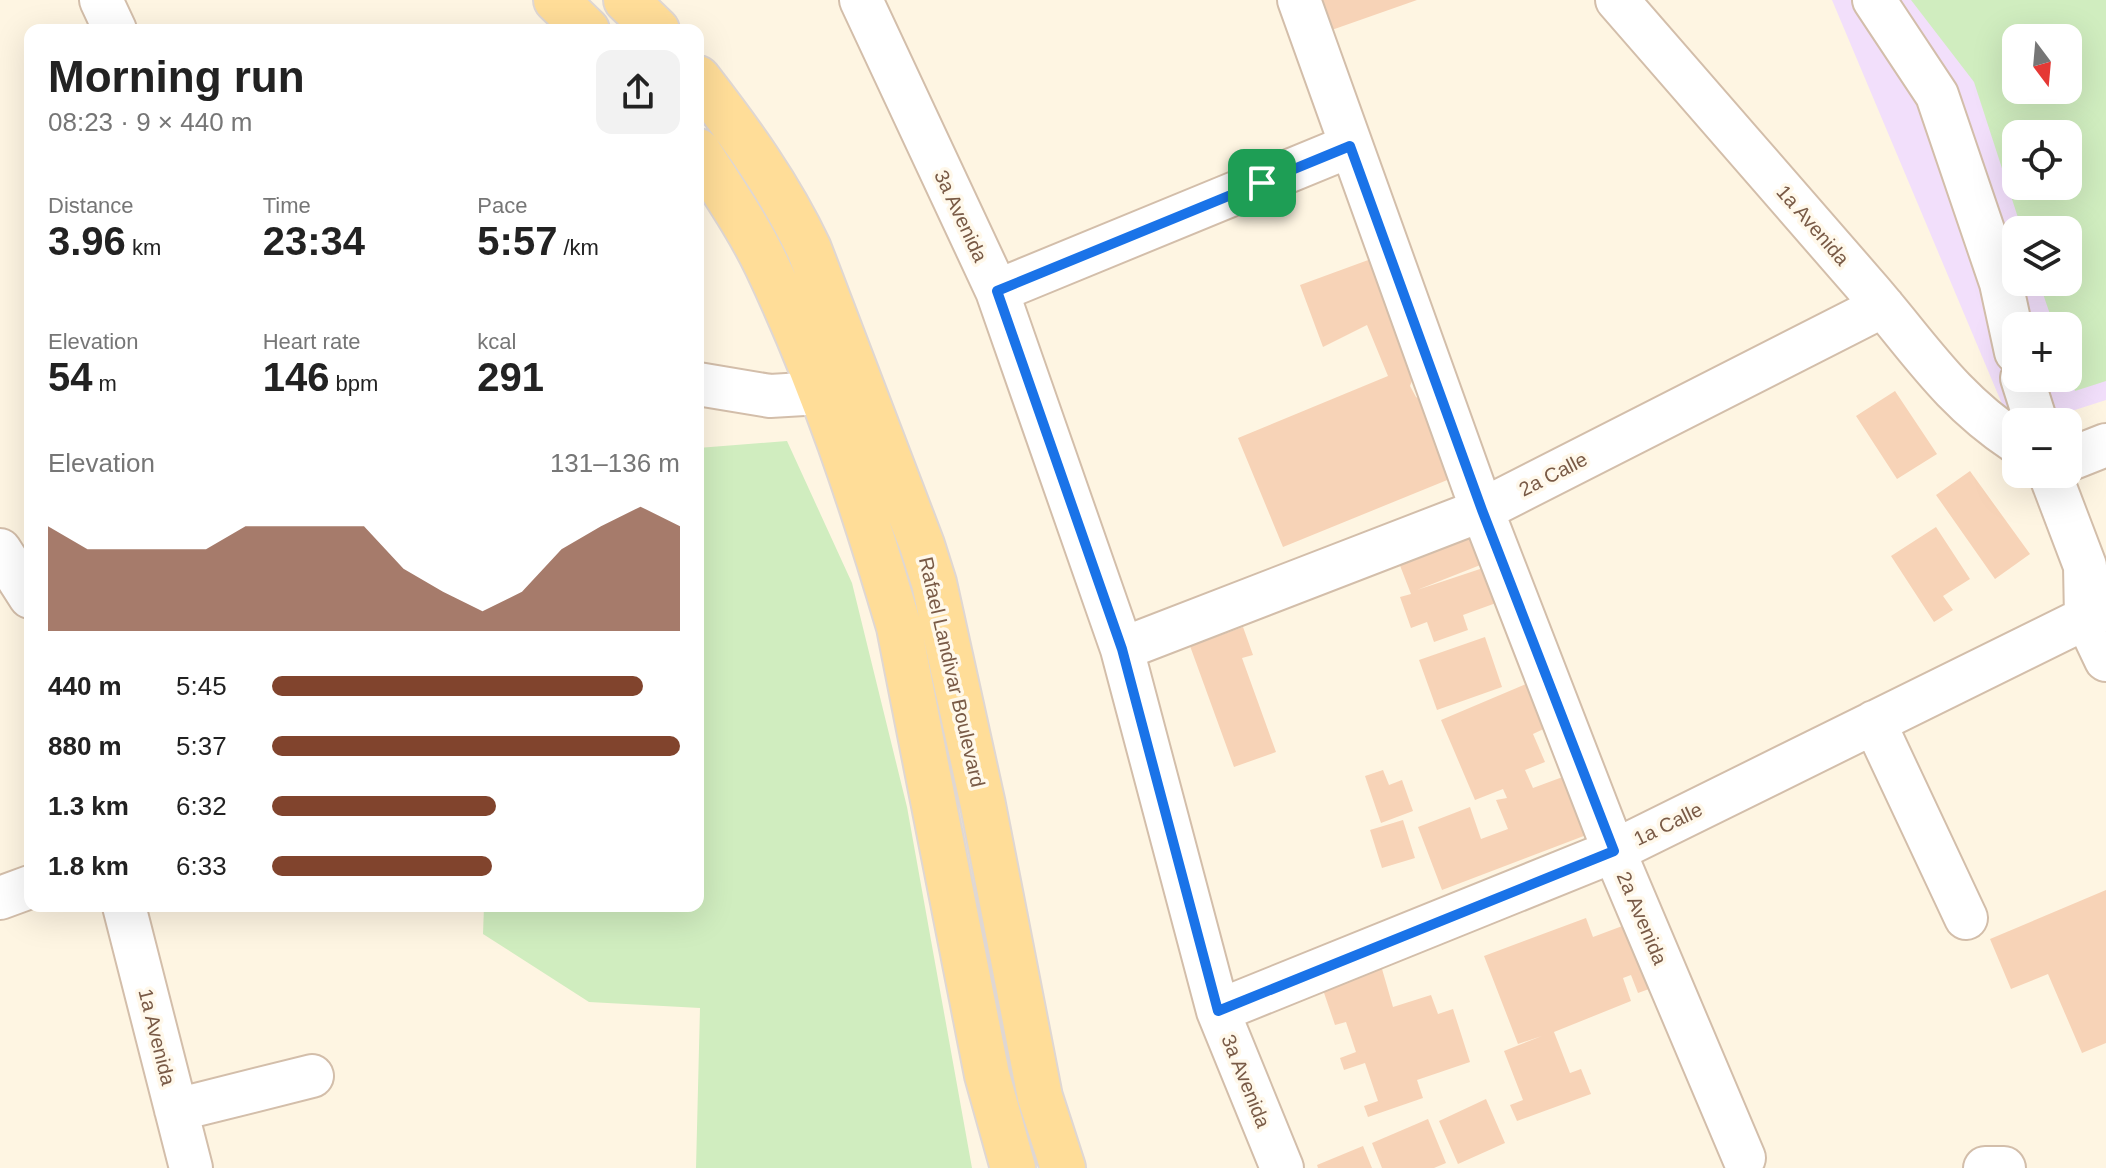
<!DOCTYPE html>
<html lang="en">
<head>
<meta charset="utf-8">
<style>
	body { margin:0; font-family:Helvetica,sans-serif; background:#f2f2f2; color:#222; height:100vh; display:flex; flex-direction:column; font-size:30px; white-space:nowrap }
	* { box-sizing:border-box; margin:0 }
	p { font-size:26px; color:#767676 }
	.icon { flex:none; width:44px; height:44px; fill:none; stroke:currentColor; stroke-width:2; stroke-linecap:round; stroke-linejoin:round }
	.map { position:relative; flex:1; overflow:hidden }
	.side { position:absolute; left:24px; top:24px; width:680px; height:888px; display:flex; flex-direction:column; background:#fff; border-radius:16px; box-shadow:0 8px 32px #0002 }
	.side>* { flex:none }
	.needle { width:52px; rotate:164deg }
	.fabs { position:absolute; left:2002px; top:24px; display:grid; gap:16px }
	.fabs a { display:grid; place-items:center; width:80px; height:80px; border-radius:16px; background:#fff; box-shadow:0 8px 32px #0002; font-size:40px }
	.pin { position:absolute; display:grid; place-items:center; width:68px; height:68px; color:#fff; margin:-34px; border-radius:16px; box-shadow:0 4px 12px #0006 }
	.round { display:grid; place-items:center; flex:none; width:84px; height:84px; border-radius:16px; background:#f2f2f2 }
	.overview { display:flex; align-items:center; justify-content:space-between; height:136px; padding:0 24px }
	h1 { font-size:44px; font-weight:800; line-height:60px }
	.stats { display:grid; grid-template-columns:repeat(3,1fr); gap:12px; height:136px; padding:8px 24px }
	.stats div { display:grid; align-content:center }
	.stats b { font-size:40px; font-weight:800 }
	.stats small { font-size:22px; font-weight:400 }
	.stats p { font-size:22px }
	.chart { height:224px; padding:16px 24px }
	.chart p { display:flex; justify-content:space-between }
	.chart svg { width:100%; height:144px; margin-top:8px; fill:#81442d; opacity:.7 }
	ul { padding:0 24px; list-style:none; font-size:26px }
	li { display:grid; grid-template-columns:128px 96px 1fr; align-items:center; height:60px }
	li i { height:20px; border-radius:10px; background:#81442d }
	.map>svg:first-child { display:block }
	.education { fill:#f2dffb; fill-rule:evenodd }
	.green { fill:#d0edbf; fill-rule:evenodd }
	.building { fill:#f7d3b7 }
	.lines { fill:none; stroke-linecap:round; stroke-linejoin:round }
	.minor-casing { stroke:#d3beaa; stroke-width:46 }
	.major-casing { stroke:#dfd7d3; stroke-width:48 }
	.minor { stroke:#fff; stroke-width:42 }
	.major { stroke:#ffdd98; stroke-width:44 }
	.route-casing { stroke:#fff; stroke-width:16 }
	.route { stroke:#1a73e8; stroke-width:10 }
	.labels { text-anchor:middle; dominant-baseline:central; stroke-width:7; stroke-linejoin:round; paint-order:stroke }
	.street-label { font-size:20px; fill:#795a46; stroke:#fff8ea }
</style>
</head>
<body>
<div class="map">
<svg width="2106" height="1168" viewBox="0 0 2106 1168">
	<rect width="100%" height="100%" fill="#fef5e2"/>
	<path class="education" d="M 1832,0 L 2106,0 L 2106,400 L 2013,430 ZM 2016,38 L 2068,38 L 2068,90 L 2016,90 ZM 2016,134 L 2068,134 L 2068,186 L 2016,186 ZM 2016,230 L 2068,230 L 2068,282 L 2016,282 ZM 2016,326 L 2068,326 L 2068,378 L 2016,378 Z"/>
	<path class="green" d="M 1911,0 L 2106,0 L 2106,381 L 2075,391 L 2068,369 L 2068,326 L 2054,326 L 2039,282 L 2068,282 L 2068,230 L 2022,230 L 1974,82 ZM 2016,38 L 2068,38 L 2068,90 L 2016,90 ZM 2016,134 L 2068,134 L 2068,186 L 2016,186 Z
		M 787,441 L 852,583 L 907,807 L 972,1168 L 696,1168 L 700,1008 L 589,1002 L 483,934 L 484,906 L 698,906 L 698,448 Z"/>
	<path class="building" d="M 1316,0 L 1417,0 L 1326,32 Z
		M 1371,259 L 1418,365 L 1410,386 L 1416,397 L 1434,407 L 1462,474 L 1283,547 L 1238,438 L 1388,376 L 1367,325 L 1323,347 L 1300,285 Z
		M 1895,391 L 1937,454 L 1897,479 L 1856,416 Z
		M 1970,471 L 2030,554 L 1995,579 L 1936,495 Z
		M 1471,519 L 1488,562 L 1417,590 L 1483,568 L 1496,603 L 1463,615 L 1468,630 L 1434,642 L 1427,622 L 1411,628 L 1400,597 L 1411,594 L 1394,550 Z
		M 1936,527 L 1970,579 L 1943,596 L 1953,610 L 1934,622 L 1891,556 Z
		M 1243,627 L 1253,655 L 1242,658 L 1276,752 L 1234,767 L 1190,646 Z
		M 1485,637 L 1502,687 L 1437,710 L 1419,660 Z
		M 1533,681 L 1552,725 L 1533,734 L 1545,762 L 1525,770 L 1533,788 L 1568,775 L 1589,834 L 1442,890 L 1418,827 L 1470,807 L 1481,839 L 1508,829 L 1496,800 L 1507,798 L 1503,789 L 1475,800 L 1441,720 Z
		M 1383,770 L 1389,785 L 1402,780 L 1413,811 L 1381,823 L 1365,776 Z
		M 1403,820 L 1415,858 L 1382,868 L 1370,830 Z
		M 2106,890 L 2106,1043 L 2082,1053 L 2048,974 L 2011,989 L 1990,939 Z
		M 1586,918 L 1593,937 L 1625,925 L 1649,989 L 1638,993 L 1631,975 L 1623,978 L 1631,1001 L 1554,1032 L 1570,1073 L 1581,1069 L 1591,1094 L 1517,1121 L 1510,1105 L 1523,1100 L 1504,1051 L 1542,1036 L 1518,1044 L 1484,956 Z
		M 1380,962 L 1393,1007 L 1431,995 L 1438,1014 L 1453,1009 L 1470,1062 L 1417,1080 L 1423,1098 L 1368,1117 L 1364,1106 L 1378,1101 L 1365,1063 L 1344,1070 L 1340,1058 L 1356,1052 L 1346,1022 L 1335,1025 L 1322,987 Z
		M 1486,1099 L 1505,1143 L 1458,1164 L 1439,1121 Z
		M 1428,1119 L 1446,1163 L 1434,1168 L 1382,1168 L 1372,1143 Z
		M 1363,1146 L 1372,1168 L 1318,1168 L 1317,1165 Z"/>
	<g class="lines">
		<defs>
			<path id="minor" d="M 101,0 L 115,30
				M 861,0 L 997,291 L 1122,649 L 1218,1011 L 1282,1168
				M 1299,0 L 1482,510 L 1614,851 L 1744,1158
				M 1617,0 C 1700,95 1782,190 1865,285 C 1917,344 1948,397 2016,442
				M 1874,0 L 1937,95 L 2001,283 L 2016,352
				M 997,291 L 1350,146
				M 2022,378 L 2036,422
				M 698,384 L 770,396 L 821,393
				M 2068,460 L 2106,445
				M 2050,474 L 2085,566 L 2086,618 L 2106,660
				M 0,550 L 30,597
				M 1122,649 L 1482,510 L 1883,306
				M 1874,722 L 1966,918
				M 0,898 L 30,887
				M 124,906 L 191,1168
				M 1218,1011 L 1614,851 L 2106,608
				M 176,1110 L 312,1076
				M 1985,1168 L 2004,1168"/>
			<path id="major" d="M 556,0 L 587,30
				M 626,0 L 657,30
				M 698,78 C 740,132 780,187 809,249 L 922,545 L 934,583 L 983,805 L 1040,1097 L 1063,1168
				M 698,151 C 722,189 748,226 767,266 C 822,382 863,505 899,627 L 987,1075 L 1013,1168"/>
		</defs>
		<use href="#minor" class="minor-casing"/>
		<use href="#major" class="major-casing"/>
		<use href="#minor" class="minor"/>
		<use href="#major" class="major"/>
	</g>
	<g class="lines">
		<defs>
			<path id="route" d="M 1350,146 L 1482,510 L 1614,851 L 1218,1011 L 1122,649 L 997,291 Z"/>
		</defs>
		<use href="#route" class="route-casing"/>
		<use href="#route" class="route"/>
	</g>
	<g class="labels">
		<g class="street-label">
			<text transform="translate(961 216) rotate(65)">3a Avenida</text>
			<text transform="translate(1813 225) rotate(49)">1a Avenida</text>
			<text transform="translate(1553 474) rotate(-27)">2a Calle</text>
			<text transform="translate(952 672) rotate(77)">Rafael Landivar Boulevard</text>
			<text transform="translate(1668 824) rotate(-26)">1a Calle</text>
			<text transform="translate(1642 918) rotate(67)">2a Avenida</text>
			<text transform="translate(157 1037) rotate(76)">1a Avenida</text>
			<text transform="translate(1246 1081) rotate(68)">3a Avenida</text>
		</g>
	</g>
</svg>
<div class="fabs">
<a><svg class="needle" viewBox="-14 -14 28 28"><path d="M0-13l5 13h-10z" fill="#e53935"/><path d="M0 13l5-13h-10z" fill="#767676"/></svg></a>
<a><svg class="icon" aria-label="locate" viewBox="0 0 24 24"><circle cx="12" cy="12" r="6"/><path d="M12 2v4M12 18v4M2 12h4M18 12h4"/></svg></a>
<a><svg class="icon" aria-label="layers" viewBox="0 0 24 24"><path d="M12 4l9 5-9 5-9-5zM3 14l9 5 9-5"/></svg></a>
<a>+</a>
<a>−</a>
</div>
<div class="pin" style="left:1262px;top:183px;background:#1e9e55"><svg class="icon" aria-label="arrive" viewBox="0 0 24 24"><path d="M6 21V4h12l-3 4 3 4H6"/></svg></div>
<section class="side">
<div class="overview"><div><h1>Morning run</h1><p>08:23 · 9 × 440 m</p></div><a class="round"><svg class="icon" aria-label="share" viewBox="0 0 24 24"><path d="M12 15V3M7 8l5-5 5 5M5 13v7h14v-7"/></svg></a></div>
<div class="stats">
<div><p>Distance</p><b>3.96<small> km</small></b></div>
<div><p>Time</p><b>23:34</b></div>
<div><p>Pace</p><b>5:57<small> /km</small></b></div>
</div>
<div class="stats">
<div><p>Elevation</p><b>54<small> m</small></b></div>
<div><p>Heart rate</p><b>146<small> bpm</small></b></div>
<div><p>kcal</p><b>291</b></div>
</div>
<div class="chart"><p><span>Elevation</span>131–136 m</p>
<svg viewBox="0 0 160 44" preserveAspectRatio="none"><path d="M0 44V12L10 19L20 19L30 19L40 19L50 12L60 12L70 12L80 12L90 25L100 32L110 38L120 32L130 19L140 12L150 6L160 12V44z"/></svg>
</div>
<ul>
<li><b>440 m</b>5:45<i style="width:91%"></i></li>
<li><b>880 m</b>5:37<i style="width:100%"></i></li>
<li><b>1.3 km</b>6:32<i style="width:55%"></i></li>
<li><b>1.8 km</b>6:33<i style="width:54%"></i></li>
</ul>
</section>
</div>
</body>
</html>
